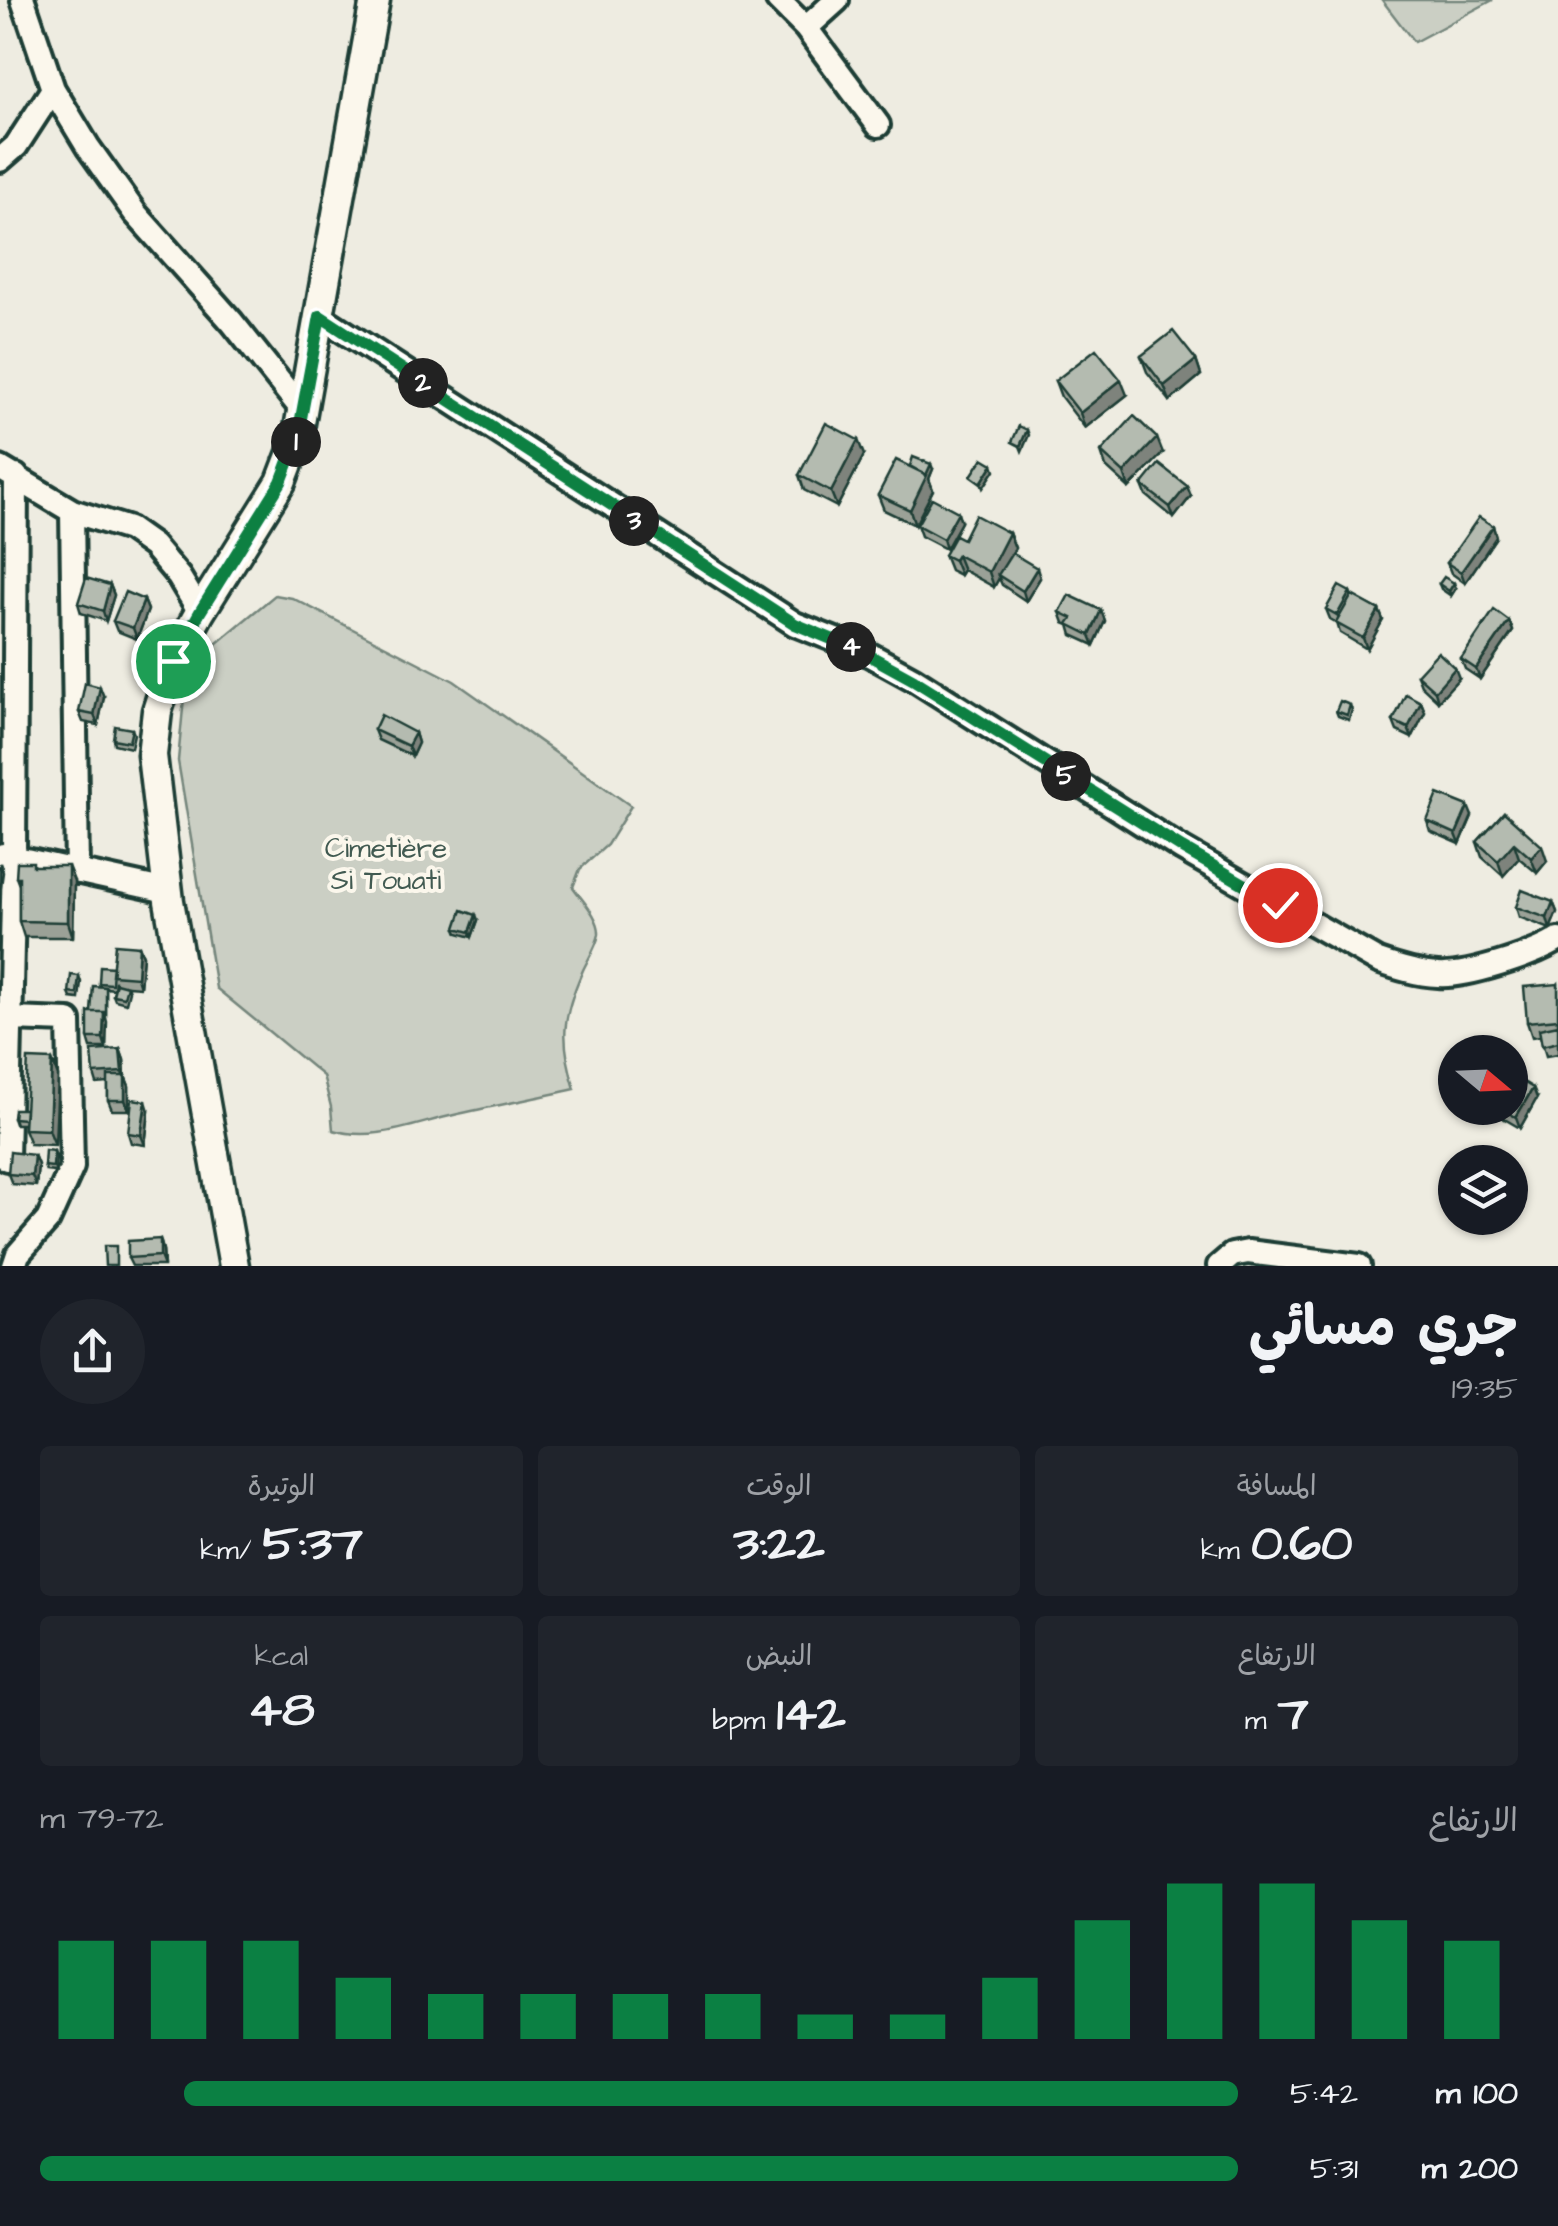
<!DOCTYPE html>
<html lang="ar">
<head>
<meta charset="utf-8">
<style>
	body { margin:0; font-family:"Architects Daughter","Playpen Sans Arabic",sans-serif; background:#20242c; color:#f1f3f6; direction:rtl; height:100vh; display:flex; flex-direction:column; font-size:38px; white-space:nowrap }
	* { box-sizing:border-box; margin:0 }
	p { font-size:32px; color:#9ea1a6 }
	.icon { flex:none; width:55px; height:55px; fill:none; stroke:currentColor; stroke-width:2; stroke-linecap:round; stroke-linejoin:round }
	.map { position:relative; height:1266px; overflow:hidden; direction:ltr }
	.side { display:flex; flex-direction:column; background:#171b24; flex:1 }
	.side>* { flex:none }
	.needle { width:65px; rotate:109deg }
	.controls { position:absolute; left:1438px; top:1035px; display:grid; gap:20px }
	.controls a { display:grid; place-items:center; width:90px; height:90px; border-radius:50%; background:#171b24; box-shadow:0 2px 8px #0004; font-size:50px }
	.pin { position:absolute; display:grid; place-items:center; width:85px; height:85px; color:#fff; margin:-42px; border:5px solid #fff; border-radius:50%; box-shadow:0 2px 10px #0007 }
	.km { position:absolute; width:50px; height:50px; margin:-25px; border-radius:50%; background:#222; color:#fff; font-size:28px; line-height:50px; text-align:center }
	.round { display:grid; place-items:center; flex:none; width:105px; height:105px; border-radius:52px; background:#20242c }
	.overview { display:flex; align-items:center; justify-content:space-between; height:170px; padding:0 40px }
	h1 { font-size:55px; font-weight:700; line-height:75px }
	.metrics { display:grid; grid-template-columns:repeat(3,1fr); gap:15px; height:170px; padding:10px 40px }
	.metrics div { display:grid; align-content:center; border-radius:10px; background:#20242c; text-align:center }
	.metrics b { font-size:50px; font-weight:700 }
	.metrics small { font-size:28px; font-weight:400 }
	.metrics p { font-size:28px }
	.chart { height:280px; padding:20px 40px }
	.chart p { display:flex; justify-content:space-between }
	.chart svg { width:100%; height:180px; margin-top:10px; stroke:#0b8043; stroke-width:6 }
	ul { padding:0 40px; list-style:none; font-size:32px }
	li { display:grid; grid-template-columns:160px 120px 1fr; align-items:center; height:75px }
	li i { height:25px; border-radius:12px; background:#0b8043 }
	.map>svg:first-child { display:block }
	.green { fill:#cbcfc4; stroke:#75867c; stroke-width:2.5 }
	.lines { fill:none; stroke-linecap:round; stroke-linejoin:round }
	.minor-casing { stroke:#1f3d34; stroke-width:30 }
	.major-casing { stroke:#1f3d34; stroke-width:35 }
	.minor { stroke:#fbf7ec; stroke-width:22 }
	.major { stroke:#fbf7ec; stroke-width:28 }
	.wall { fill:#9ba197; stroke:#1f3d34; stroke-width:2.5 }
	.shaded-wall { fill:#7e837b; stroke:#1f3d34; stroke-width:2.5 }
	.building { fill:#b4bbb0; stroke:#1f3d34; stroke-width:2.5 }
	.route-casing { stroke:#fff; stroke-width:20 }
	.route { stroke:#0b8043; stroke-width:12 }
	.labels { text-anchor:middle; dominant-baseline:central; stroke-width:8; stroke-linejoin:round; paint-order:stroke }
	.park-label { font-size:28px; fill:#415a51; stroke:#fbf7ec }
</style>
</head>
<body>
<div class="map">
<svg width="1558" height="1266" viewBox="0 0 1558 1266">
	<rect width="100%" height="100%" fill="#eeece1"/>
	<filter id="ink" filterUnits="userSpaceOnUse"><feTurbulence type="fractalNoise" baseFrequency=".01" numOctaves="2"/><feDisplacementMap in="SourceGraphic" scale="20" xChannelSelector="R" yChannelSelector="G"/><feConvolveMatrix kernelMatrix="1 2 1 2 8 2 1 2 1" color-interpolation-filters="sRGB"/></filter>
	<g filter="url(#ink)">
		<path class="green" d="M 1382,0 L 1493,0 L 1414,42 Z
			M 275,595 L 292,598 L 454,681 L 631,806 L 607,845 L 580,869 L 573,887 C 582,900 600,918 599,934 C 597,946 588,959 583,970 C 562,1017 560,1040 575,1089 C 535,1098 494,1106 454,1115 C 414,1124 374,1142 333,1130 L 331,1107 L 323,1076 L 216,988 L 178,761 L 186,677 L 205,653 Z"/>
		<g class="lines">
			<defs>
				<path id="minor" d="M 23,0 L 53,89 L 88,147 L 135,213 L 232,322 L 303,411
					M 778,0 L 806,28 L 878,125
					M 806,28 L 837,0
					M 0,160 L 16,146 L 53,89
					M 320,316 L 795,624 L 863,651 L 914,679 L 1182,849 L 1378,961 C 1398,968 1417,974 1438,975 C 1467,977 1533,955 1558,940
					M 0,468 L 72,511 L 129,529 L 153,546 L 179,577 L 200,612
					M 72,511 L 77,872
					M 3,855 L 167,891
					M 11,1019 L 69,1021 L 72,1167 L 48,1220 L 18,1254 L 14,1266
					M 7,1159 L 14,859 L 16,476
					M 1219,1266 L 1232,1255 L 1248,1252 L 1359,1266"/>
				<path id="major" d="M 234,1266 L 169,901 L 152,755 L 157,711 L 173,661 L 200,612 L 281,482 L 297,440 L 375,0"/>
			</defs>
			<use href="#minor" class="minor-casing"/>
			<use href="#major" class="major-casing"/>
			<use href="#minor" class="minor"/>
			<use href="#major" class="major"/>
		</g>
		<path class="wall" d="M 1141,356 L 1196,360 L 1201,375 L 1170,401 L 1147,372 Z
			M 1055,381 L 1127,395 L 1085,428 L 1061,397 Z
			M 1101,452 L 1163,453 L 1129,488 L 1106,467 Z
			M 864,455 L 837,507 L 804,490 L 799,475 Z
			M 910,466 L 933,469 L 929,479 L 933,490 L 915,525 L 884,510 L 878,495 Z
			M 1142,485 L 1191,496 L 1174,518 L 1146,495 Z
			M 961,522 L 946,549 L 921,536 L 917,525 Z
			M 1493,526 L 1496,537 L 1465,583 L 1451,573 L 1447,563 Z
			M 1009,533 L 1015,548 L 1012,553 L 1040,578 L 1026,601 L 1002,585 L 999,578 L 994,587 L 963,570 L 960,575 L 950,570 L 944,555 L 963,539 Z
			M 1439,584 L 1456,588 L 1451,596 L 1441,589 Z
			M 110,585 L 114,595 L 106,621 L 81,613 L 78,603 Z
			M 1350,592 L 1352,596 L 1379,610 L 1383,620 L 1367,649 L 1340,633 L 1337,623 L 1330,619 L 1326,609 Z
			M 144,600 L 148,610 L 137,639 L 117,631 L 113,621 Z
			M 1101,610 L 1105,621 L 1094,645 L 1072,635 L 1069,625 L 1064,623 L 1060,612 Z
			M 1509,621 L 1513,631 L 1480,679 L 1465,669 L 1461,659 Z
			M 1417,675 L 1459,678 L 1438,701 L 1421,685 Z
			M 104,697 L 98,725 L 83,722 L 79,712 Z
			M 1421,702 L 1425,712 L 1412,738 L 1397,731 L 1393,721 Z
			M 1350,705 L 1352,710 L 1349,720 L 1338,716 L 1336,711 Z
			M 132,729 L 134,734 L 131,748 L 114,744 L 113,739 Z
			M 374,730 L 415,733 L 418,743 L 412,756 L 378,740 Z
			M 1504,812 L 1547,861 L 1537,873 L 1519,858 L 1503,876 L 1482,857 L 1477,842 Z
			M 1472,816 L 1460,844 L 1430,831 L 1427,821 Z
			M 34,866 L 74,881 L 73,937 L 24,937 L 19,921 L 19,885 L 16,877 Z
			M 1553,902 L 1557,912 L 1550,929 L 1519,917 L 1516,907 Z
			M 478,920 L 472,937 L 458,933 L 456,928 Z
			M 139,946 L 143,956 L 140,987 L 127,986 L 129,991 L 126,1003 L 115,1000 L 113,995 L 116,984 L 115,981 L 114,989 L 106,988 L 106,1048 L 91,1048 L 88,1038 L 91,1012 L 100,986 L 99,983 L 113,967 Z
			M 79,976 L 81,982 L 79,999 L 71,998 L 69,993 Z
			M 1558,984 L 1558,1054 L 1546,1056 L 1540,1036 L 1532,1037 L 1527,1022 Z
			M 120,1049 L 124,1060 L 125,1076 L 129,1086 L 129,1110 L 112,1110 L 108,1100 L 108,1083 L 97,1084 L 94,1074 Z
			M 52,1060 L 58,1076 L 55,1145 L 30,1144 L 24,1129 L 24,1124 L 15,1124 L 13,1118 L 25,1109 Z
			M 1537,1098 L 1520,1128 L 1501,1117 L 1499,1110 L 1494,1108 L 1510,1108 Z
			M 149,1111 L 145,1145 L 131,1143 L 128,1133 Z
			M 54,1151 L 56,1156 L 55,1172 L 46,1171 L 44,1166 Z
			M 34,1155 L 38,1165 L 36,1186 L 12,1184 L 8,1174 Z
			M 160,1239 L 163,1250 L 164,1266 L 132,1266 L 128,1258 Z"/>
		<path class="shaded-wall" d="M 1196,360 L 1201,375 L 1170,401 L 1164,386 Z
			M 1121,380 L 1127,395 L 1085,428 L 1080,413 Z
			M 1027,430 L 1029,435 L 1022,451 L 1020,446 Z
			M 1157,438 L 1163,453 L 1129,488 L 1124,473 Z
			M 858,440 L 864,455 L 837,507 L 831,492 Z
			M 931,464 L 933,469 L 929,479 L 933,490 L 915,525 L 910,510 Z
			M 993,464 L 995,470 L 983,488 L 981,483 Z
			M 1187,486 L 1191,496 L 1174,518 L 1170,507 Z
			M 958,512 L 961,522 L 946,549 L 943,539 Z
			M 1493,526 L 1496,537 L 1465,583 L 1461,572 Z
			M 1009,533 L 1015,548 L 1000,576 L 998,575 L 999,578 L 994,587 L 989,572 Z
			M 957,555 L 963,570 L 960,575 L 954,560 Z
			M 1037,568 L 1040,578 L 1026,601 L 1023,591 Z
			M 1454,583 L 1456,588 L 1451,596 L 1449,591 Z
			M 110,585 L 114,595 L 106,621 L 103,611 Z
			M 1350,592 L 1354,602 L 1341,625 L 1337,615 Z
			M 144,600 L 148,610 L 137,639 L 133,628 Z
			M 1101,610 L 1105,621 L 1094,645 L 1090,635 Z
			M 1379,610 L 1383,620 L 1367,649 L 1363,638 Z
			M 1509,621 L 1513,631 L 1480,679 L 1476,669 Z
			M 1455,668 L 1459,678 L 1438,701 L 1435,691 Z
			M 100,687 L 104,697 L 98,725 L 94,715 Z
			M 1421,702 L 1425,712 L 1412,738 L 1408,728 Z
			M 415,733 L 418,743 L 412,756 L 408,746 Z
			M 1468,806 L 1472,816 L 1460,844 L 1456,834 Z
			M 1514,843 L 1519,858 L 1503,876 L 1498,861 Z
			M 1542,846 L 1547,861 L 1537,873 L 1531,858 Z
			M 0,863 L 3,872 L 0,894 Z
			M 68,866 L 74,881 L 73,937 L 68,922 Z
			M 1553,902 L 1557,912 L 1550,929 L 1547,918 Z
			M 476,915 L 478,920 L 472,937 L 470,932 Z
			M 139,946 L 143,956 L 140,987 L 137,977 Z
			M 104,1012 L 107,1022 L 106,1048 L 103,1038 Z
			M 120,1049 L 124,1060 L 125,1079 L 125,1076 L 129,1086 L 129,1110 L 125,1100 L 125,1081 L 122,1072 Z
			M 52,1060 L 58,1076 L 55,1145 L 49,1130 Z
			M 1533,1088 L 1537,1098 L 1520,1128 L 1516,1117 Z
			M 146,1101 L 149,1111 L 145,1145 L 141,1135 Z
			M 34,1155 L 38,1165 L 36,1186 L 32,1176 Z
			M 160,1239 L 163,1250 L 164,1266 L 160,1256 Z"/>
		<path class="building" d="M 1173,331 L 1196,360 L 1164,386 L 1141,356 Z
			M 1096,349 L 1121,380 L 1080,413 L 1055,381 Z
			M 1134,416 L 1157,438 L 1124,473 L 1101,452 Z
			M 826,423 L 858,440 L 831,492 L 799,475 Z
			M 1019,426 L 1027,430 L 1020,446 L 1012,442 Z
			M 913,457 L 931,464 L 926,475 L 910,466 Z
			M 983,458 L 993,464 L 981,483 L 971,476 Z
			M 896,460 L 927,475 L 910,510 L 878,495 Z
			M 1159,464 L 1187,486 L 1170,507 L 1142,485 Z
			M 932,498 L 958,512 L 943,539 L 917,525 Z
			M 975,515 L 1009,533 L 989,572 L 957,555 L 954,560 L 944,555 L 955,535 L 963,539 Z
			M 1479,517 L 1493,526 L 1461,572 L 1447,563 Z
			M 1012,553 L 1037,568 L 1023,591 L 998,575 Z
			M 1444,577 L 1454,583 L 1449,591 L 1439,584 Z
			M 86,578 L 110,585 L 103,611 L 78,603 Z
			M 1339,586 L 1350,592 L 1337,615 L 1326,609 Z
			M 125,592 L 144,600 L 133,628 L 113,621 Z
			M 1069,595 L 1101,610 L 1090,635 L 1068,624 L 1072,618 L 1060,612 Z
			M 1352,595 L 1379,610 L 1363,638 L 1336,623 Z
			M 1494,610 L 1509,621 L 1476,669 L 1461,659 Z
			M 1438,652 L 1455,668 L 1435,691 L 1417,675 Z
			M 85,683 L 100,687 L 94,715 L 79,712 Z
			M 1406,694 L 1421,702 L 1408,728 L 1393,721 Z
			M 1340,701 L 1350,705 L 1347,715 L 1336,711 Z
			M 381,715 L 415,733 L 408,746 L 374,730 Z
			M 115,726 L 132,729 L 129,742 L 113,739 Z
			M 1438,794 L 1468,806 L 1456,834 L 1427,821 Z
			M 1504,812 L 1542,846 L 1531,858 L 1514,843 L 1498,861 L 1477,842 Z
			M 17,862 L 33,862 L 33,866 L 68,866 L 68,922 L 19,921 L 19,877 L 16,877 Z
			M 1522,890 L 1553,902 L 1547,918 L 1516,907 Z
			M 462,910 L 476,915 L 470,932 L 456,928 Z
			M 115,944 L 139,946 L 137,977 L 112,975 Z
			M 100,966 L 113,967 L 112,984 L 99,983 Z
			M 71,975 L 79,976 L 77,994 L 69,993 Z
			M 116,983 L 127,986 L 124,997 L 113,995 Z
			M 1558,984 L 1558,1019 L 1527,1022 L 1524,987 Z
			M 93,986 L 106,987 L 106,1014 L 104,1014 L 104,1012 L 91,1012 Z
			M 88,1012 L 104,1012 L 103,1038 L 88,1038 Z
			M 1558,1025 L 1558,1042 L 1542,1046 L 1539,1029 Z
			M 120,1049 L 122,1072 L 94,1074 L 92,1051 Z
			M 28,1059 L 52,1060 L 49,1130 L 24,1129 Z
			M 1510,1074 L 1533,1088 L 1516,1117 L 1499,1108 L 1510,1108 Z
			M 108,1076 L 125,1076 L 125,1100 L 108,1100 Z
			M 132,1099 L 146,1101 L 141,1135 L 128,1133 Z
			M 14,1109 L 25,1109 L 24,1119 L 13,1118 Z
			M 45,1150 L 54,1151 L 53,1167 L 44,1166 Z
			M 10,1152 L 34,1155 L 32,1176 L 8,1174 Z
			M 160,1239 L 160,1256 L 128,1258 L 128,1241 Z
			M 104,1246 L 116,1246 L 116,1266 L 105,1266 Z"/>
	</g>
	<g class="lines" filter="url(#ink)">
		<defs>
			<path id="route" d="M 173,661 L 200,612 L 281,482 L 297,440 L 320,316 L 795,624 L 863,652 L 914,680 L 1182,848 L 1280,905"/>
		</defs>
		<use href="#route" class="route-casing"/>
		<use href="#route" class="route"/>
	</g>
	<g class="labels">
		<g class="park-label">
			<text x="386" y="848">Cimetière<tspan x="386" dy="32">Si Touati</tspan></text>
		</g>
	</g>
</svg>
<div class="controls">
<a><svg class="needle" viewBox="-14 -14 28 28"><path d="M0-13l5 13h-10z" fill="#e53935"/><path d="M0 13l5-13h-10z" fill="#9ea1a6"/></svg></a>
<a><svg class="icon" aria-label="layers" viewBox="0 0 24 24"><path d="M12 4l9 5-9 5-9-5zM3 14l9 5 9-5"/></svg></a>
</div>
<div class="pin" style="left:173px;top:661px;background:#1e9e55"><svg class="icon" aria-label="arrive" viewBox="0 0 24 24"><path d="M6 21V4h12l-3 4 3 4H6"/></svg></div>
<div class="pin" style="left:1280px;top:905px;background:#d93025"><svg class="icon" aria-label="check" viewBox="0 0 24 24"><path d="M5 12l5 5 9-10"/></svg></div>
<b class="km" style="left:296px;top:442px">1</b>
<b class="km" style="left:423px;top:383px">2</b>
<b class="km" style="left:634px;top:521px">3</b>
<b class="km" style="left:851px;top:647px">4</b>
<b class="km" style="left:1066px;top:776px">5</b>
</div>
<section class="side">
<div class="overview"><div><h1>جري مسائي</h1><p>19:35</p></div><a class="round"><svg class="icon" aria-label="share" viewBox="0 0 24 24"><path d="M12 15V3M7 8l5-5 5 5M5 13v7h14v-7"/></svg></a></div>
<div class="metrics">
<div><p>المسافة</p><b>0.60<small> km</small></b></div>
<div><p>الوقت</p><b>3:22</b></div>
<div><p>الوتيرة</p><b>5:37<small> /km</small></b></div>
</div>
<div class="metrics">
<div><p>الارتفاع</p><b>7<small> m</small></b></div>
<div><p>النبض</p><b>142<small> bpm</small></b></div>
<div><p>kcal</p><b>48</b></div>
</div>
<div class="chart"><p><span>الارتفاع</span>72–79 m</p>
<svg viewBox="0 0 160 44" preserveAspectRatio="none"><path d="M5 44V20M15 44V20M25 44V20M35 44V29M45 44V33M55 44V33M65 44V33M75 44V33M85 44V38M95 44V38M105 44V29M115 44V15M125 44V6M135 44V6M145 44V15M155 44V20"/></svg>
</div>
<ul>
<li><b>100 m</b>5:42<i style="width:88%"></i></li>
<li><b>200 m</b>5:31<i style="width:100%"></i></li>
</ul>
</section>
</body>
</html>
